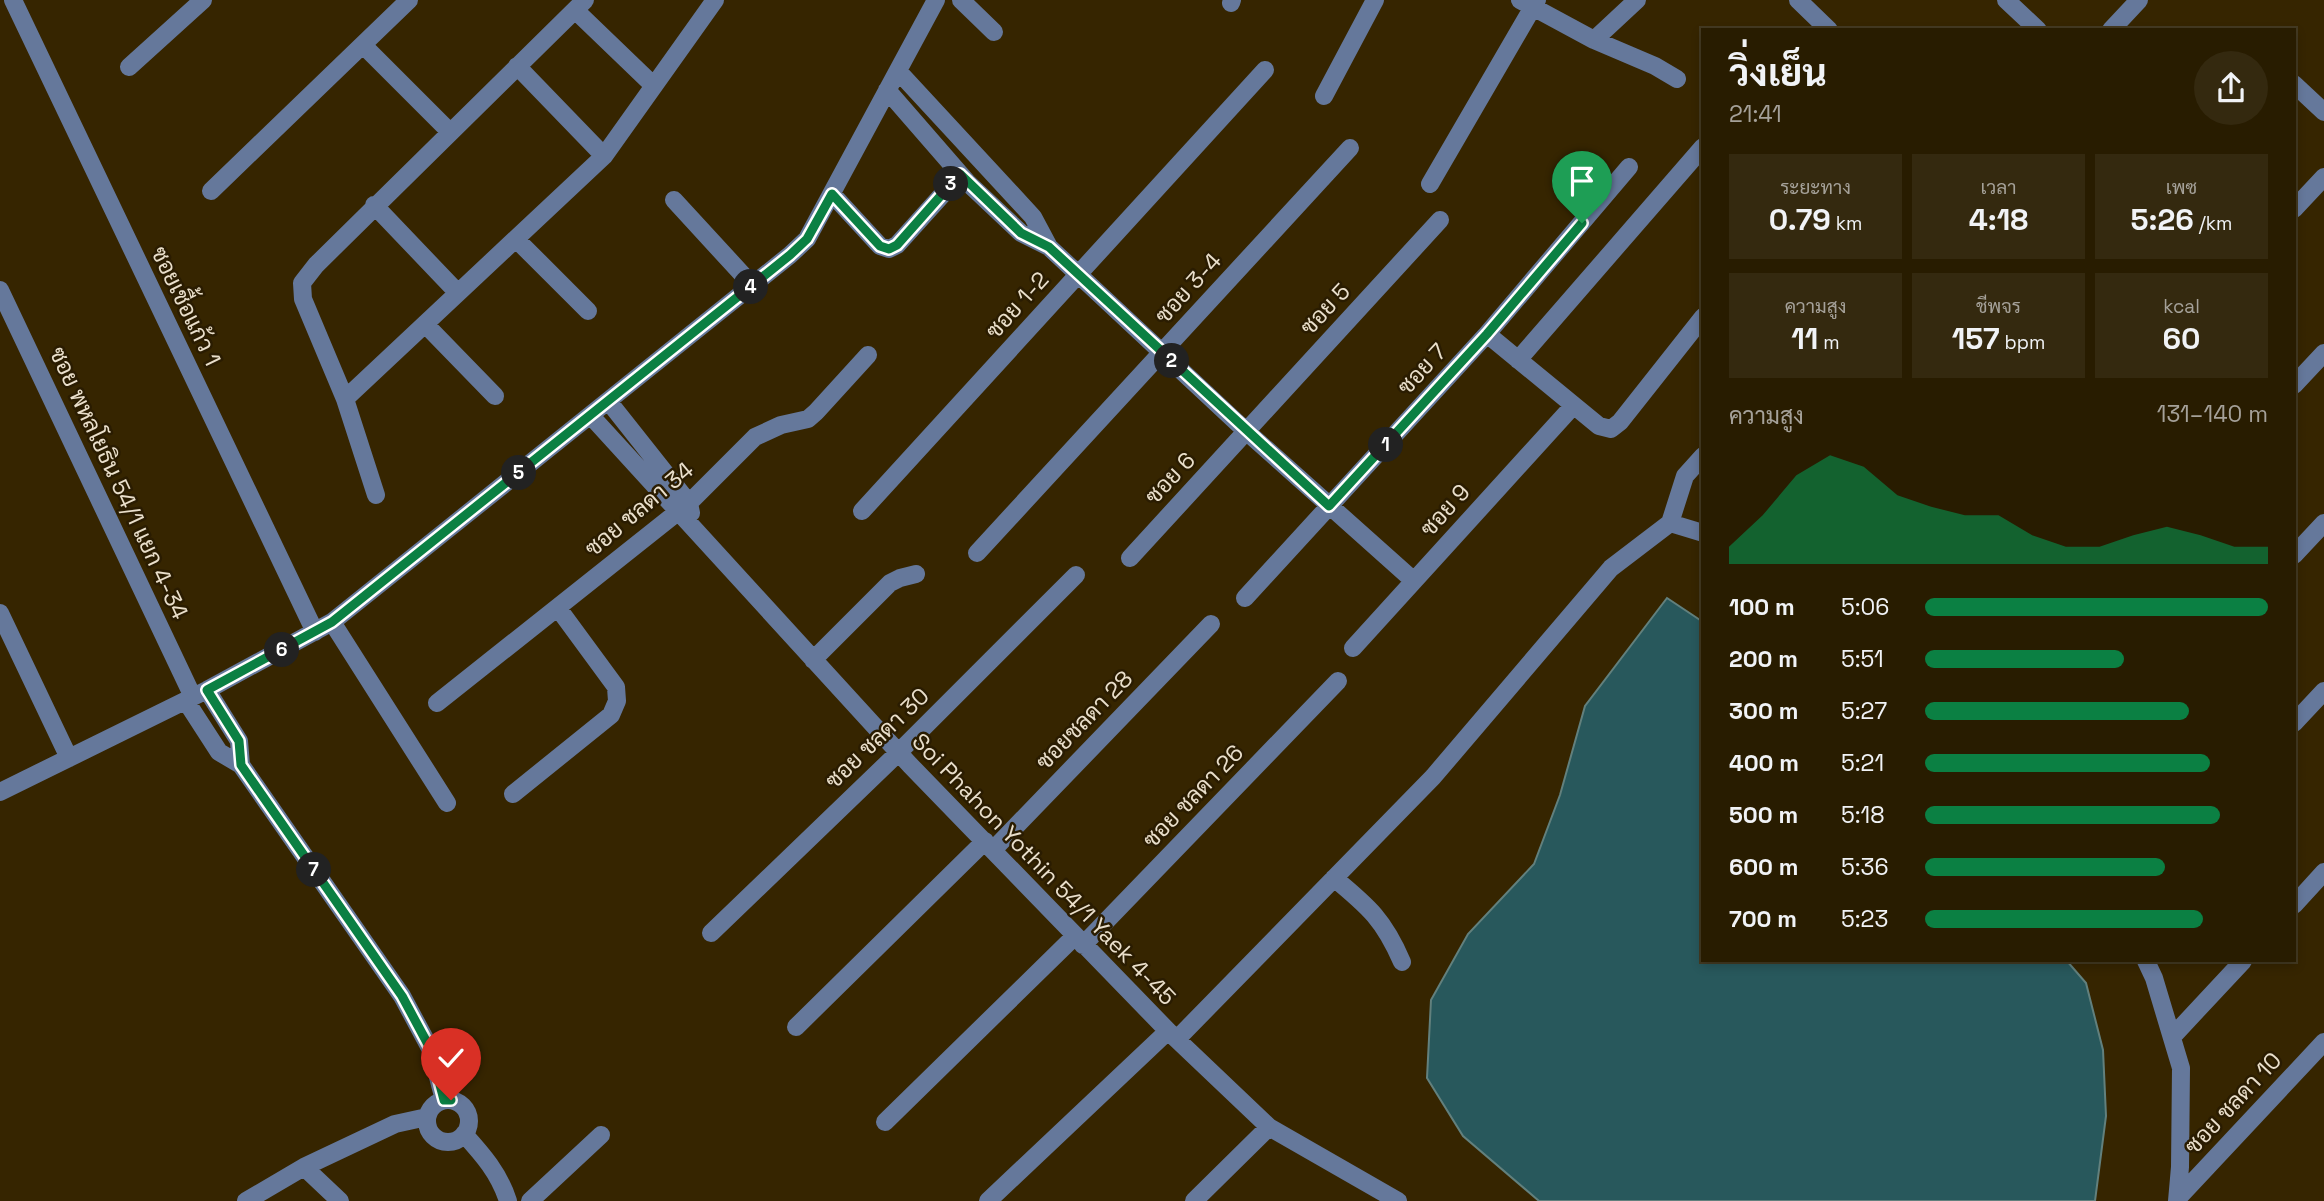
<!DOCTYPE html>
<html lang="th">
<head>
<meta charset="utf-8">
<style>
	body { margin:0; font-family:"Space Grotesk",Sarabun,sans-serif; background:#34290f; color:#f1f3f6; height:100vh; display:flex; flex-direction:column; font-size:26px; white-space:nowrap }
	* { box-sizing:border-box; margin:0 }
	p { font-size:23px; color:#a5a199 }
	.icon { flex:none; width:38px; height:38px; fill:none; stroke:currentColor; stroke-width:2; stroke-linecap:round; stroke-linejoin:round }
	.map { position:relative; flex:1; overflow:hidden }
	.details { position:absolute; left:1701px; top:28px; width:595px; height:934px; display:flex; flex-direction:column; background:#281c00; border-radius:0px; box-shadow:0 4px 10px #0003,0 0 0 2px #443a22 }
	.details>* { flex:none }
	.pin { position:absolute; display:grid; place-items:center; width:60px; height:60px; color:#fff; margin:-72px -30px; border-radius:50% 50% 50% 0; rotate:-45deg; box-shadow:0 0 7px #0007 }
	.pin .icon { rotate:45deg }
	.km { position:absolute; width:35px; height:35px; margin:-18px; border-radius:50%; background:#222; color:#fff; font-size:19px; line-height:35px; text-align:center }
	.round { display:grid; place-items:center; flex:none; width:74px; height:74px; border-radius:37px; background:#34290f }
	.head { display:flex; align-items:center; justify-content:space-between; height:119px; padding:0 28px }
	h1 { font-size:38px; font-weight:700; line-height:52px }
	.metrics { display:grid; grid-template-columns:repeat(3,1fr); gap:10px; height:119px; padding:7px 28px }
	.metrics div { display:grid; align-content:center; border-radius:0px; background:#34290f; text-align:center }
	.metrics b { font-size:30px; font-weight:700 }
	.metrics small { font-size:19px; font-weight:400 }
	.metrics p { font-size:19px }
	.chart { height:196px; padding:14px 28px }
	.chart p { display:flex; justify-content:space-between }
	.chart svg { width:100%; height:126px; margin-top:7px; fill:#0b8043; opacity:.7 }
	ul { padding:0 28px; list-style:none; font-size:23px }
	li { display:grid; grid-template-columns:112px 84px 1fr; align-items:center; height:52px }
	li i { height:18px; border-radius:9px; background:#0b8043 }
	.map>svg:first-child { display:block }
	.water { fill:#28585c; stroke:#62807d; stroke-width:2 }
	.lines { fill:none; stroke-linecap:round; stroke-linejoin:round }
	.minor { stroke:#65789b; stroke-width:18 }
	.route-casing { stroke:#fff; stroke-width:14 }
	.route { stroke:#0b8043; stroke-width:9 }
	.labels { text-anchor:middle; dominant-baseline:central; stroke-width:5; stroke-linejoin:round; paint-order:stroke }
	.street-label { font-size:23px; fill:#eadfcb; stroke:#2a1c01 }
</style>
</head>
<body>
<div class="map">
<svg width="2324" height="1201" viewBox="0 0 2324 1201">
	<rect width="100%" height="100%" fill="#362500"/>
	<path class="water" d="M 1667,598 L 1703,622 L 1703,961 L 2067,961 L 2086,983 L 2103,1050 L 2106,1116 L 2095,1201 L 1539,1201 L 1463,1136 L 1427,1078 L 1431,1000 L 1468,934 L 1534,864 L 1560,795 L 1585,706 Z"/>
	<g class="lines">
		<path class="minor" d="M 13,0 L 315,632
			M 961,0 L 994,32
			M 1520,0 L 1594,40 L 1655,66 L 1677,79
			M 1798,0 L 1829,30
			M 2006,0 L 2038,30
			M 1231,3 L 1232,0
			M 575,10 L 654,86
			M 2111,30 L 2139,0
			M 1594,40 L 1637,0
			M 363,45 L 450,132
			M 517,66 L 604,156
			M 129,67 L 203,0
			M 898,71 L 1033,217 L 1049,247
			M 2294,84 L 2324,112
			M 887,90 L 967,182 L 1021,233 L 1049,247 L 1246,431 L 1414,581
			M 1324,96 L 1375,0
			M 1430,184 L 1537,0
			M 211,191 L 409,0
			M 832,194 L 880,246 L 889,249 L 897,245 L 960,175
			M 674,200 L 753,286
			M 374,205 L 458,293
			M 2294,209 L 2324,177
			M 516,239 L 588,311
			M 0,290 L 193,697
			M 425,324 L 495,396
			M 1487,334 L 1599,426 L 1611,429 L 1620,422 L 1703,317
			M 1518,360 L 1703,147
			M 2294,385 L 2324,353
			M 345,399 L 604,156 L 715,0
			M 609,402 L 689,503 L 691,513
			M 591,416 L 910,765 L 1168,1031 L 1269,1127 L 1398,1201
			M 376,495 L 345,399 L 303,299 L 302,283 L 316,265 L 585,0
			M 862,511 L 1265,70
			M 1670,523 L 1685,476 L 1703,456
			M 1670,523 L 1703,533
			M 977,553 L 1350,148
			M 2294,555 L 2324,523
			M 1130,558 L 1440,220
			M 1245,598 L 1487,334 L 1629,167
			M 0,613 L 69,758
			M 332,622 L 447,803
			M 1353,648 L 1573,406
			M 813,660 L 890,583 L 900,578 L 916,574
			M 207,690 L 239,741 L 241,765
			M 186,701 L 219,752 L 241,765 L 402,996 L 431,1050 L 444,1100
			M 437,703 L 689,503 L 755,437 L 781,425 L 808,419 L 816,412 L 868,355
			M 2294,723 L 2324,691
			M 0,792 L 207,690 L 332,622 L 790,255 L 807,239 L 936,0
			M 513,794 L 611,715 L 617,701 L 616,687 L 558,608
			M 993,850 L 1211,624
			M 1334,878 C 1369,907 1384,920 1402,962
			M 2294,905 L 2324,872
			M 711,933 L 898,753 L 1076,575
			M 1083,945 L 1338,681
			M 2146,961 L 2154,978 L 2181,1068 L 2180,1167 L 2177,1201
			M 796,1027 L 985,841
			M 2172,1037 L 2243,961
			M 1177,1039 L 1433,777 L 1611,568 L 1670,523
			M427 1121a21 21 0 1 1 42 0a21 21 0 1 1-42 0Z
			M 885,1122 L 1075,936
			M 464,1134 C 483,1155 499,1173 508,1201
			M 304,1167 L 340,1201
			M 2178,1198 L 2324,1042
			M 246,1201 L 304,1167 L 395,1124 L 427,1117
			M 530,1201 L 601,1135
			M 988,1201 L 1168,1031
			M 1194,1201 L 1269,1127"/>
	</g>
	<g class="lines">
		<defs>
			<path id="route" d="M 451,1100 L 444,1100 L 431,1050 L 402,996 L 241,765 L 239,741 L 207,690 L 332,622 L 790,255 L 807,239 L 832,194 L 880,246 L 889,249 L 897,245 L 960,174 L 1021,233 L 1049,247 L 1329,506 L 1487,334 L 1582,223"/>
		</defs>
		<use href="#route" class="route-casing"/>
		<use href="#route" class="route"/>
	</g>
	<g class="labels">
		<g class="street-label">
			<text transform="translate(1188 288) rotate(-48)">ซอย 3-4</text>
			<text transform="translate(1017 305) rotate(-48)">ซอย 1-2</text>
			<text transform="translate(186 306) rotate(64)">ซอยเชื้อแก้ว 1</text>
			<text transform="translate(1325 309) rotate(-47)">ซอย 5</text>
			<text transform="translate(1422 369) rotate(-47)">ซอย 7</text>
			<text transform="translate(1170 478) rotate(-47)">ซอย 6</text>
			<text transform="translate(119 483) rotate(65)">ซอย พหลโยธิน 54/1 แยก 4-34</text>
			<text transform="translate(639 509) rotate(-40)">ซอย ชลดา 34</text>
			<text transform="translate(1445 510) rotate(-48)">ซอย 9</text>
			<text transform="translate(1084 720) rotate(-46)">ซอยชลดา 28</text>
			<text transform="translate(877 738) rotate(-44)">ซอย ชลดา 30</text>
			<text transform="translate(1193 796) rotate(-46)">ซอย ชลดา 26</text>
			<text transform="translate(1044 869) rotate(46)">Soi Phahon Yothin 54/1 Yaek 4-45</text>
			<text transform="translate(2233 1103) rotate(-47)">ซอย ชลดา 10</text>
		</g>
	</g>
</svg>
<div class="pin" style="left:1582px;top:223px;background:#1e9e55"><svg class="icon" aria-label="arrive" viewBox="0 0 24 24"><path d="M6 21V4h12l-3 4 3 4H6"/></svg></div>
<div class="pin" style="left:451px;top:1100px;background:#d93025"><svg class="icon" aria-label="check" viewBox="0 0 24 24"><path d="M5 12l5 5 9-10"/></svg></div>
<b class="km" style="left:1386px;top:445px">1</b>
<b class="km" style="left:1172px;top:361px">2</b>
<b class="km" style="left:951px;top:184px">3</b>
<b class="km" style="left:751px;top:287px">4</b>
<b class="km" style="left:519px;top:473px">5</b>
<b class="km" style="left:282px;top:650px">6</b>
<b class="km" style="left:314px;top:870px">7</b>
<section class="details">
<div class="head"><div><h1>วิ่งเย็น</h1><p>21:41</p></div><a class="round"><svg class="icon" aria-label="share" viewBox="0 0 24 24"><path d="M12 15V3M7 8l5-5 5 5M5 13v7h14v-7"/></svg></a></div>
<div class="metrics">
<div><p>ระยะทาง</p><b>0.79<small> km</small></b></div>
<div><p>เวลา</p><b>4:18</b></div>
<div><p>เพซ</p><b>5:26<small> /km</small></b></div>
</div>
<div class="metrics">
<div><p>ความสูง</p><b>11<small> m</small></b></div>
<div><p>ชีพจร</p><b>157<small> bpm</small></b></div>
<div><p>kcal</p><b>60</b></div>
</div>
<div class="chart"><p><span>ความสูง</span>131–140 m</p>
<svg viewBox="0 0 160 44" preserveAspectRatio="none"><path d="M0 44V38L10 27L20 13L30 6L40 10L50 20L60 24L70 27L80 27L90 34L100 38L110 38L120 34L130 31L140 34L150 38L160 38V44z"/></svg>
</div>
<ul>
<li><b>100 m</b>5:06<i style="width:100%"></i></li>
<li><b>200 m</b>5:51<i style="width:58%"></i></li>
<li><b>300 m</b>5:27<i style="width:77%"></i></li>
<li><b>400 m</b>5:21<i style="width:83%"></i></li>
<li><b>500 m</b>5:18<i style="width:86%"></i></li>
<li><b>600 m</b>5:36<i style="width:70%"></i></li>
<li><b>700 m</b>5:23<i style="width:81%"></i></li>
</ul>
</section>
</div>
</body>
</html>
